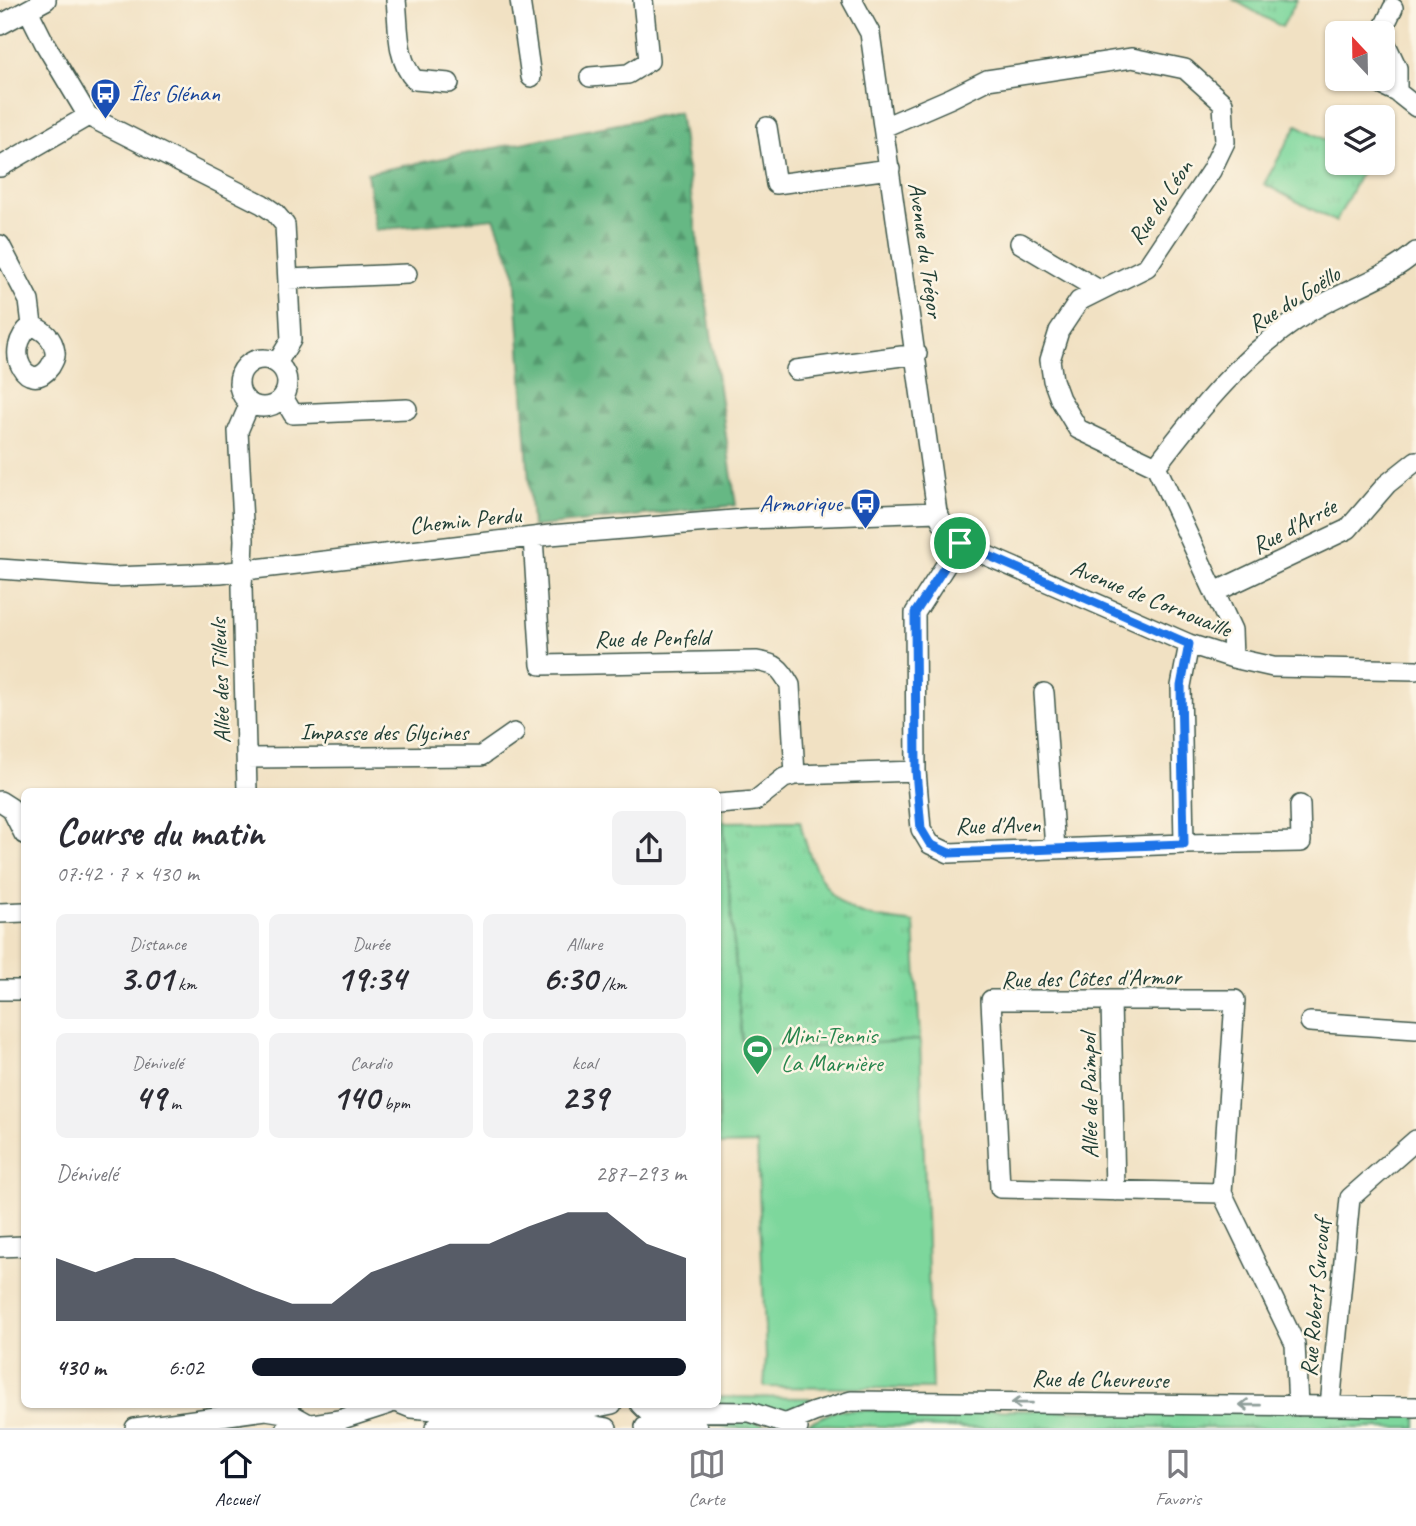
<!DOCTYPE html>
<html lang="fr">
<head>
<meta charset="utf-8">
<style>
	body { margin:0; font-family:Caveat,sans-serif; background:#f2f2f3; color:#2b2b33; height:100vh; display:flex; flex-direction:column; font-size:26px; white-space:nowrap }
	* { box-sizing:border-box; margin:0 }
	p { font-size:23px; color:#7c7c81 }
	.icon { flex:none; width:38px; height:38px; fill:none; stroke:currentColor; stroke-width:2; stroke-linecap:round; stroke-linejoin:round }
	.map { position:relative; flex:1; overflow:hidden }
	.panel { position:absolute; left:21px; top:788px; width:700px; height:620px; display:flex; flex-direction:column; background:#fff; border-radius:10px; box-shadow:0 2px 5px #0004 }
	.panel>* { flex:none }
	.needle { width:46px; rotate:338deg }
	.tools { position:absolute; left:1325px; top:21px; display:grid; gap:14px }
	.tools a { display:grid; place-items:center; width:70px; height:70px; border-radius:10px; background:#fff; box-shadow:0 2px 5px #0004; font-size:35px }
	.pin { position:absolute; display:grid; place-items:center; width:60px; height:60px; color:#fff; margin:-30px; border:4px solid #fff; border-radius:50%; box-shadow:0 2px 7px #0007 }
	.round { display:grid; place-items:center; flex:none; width:74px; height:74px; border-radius:10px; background:#f2f2f3 }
	.summary { display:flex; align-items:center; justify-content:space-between; height:119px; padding:0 35px }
	h1 { font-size:38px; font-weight:700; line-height:52px }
	.metrics { display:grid; grid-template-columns:repeat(3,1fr); gap:10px; height:119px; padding:7px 35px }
	.metrics div { display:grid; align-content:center; border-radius:10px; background:#f2f2f3; text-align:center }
	.metrics b { font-size:35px; font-weight:700 }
	.metrics small { font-size:19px; font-weight:400 }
	.metrics p { font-size:19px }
	.chart { height:196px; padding:14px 35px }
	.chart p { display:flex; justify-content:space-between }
	.chart svg { width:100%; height:126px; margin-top:7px; fill:#111827; opacity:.7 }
	ul { padding:0 35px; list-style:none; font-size:23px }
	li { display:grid; grid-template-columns:112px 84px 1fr; align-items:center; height:52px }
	li i { height:18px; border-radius:9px; background:#111827 }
	.tabs { display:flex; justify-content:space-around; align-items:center; height:98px; border-top:2px solid #e1e1e2; background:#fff; font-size:19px; color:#7c7c81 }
	.tabs a { display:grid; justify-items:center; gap:4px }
	.tabs .current { color:#111827 }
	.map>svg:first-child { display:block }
	.grass { fill:url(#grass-tufts); stroke:#4e8a68; stroke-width:2 }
	.forest { fill:url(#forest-firs); stroke:#427a5c; stroke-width:2 }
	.garden { fill:#7dd79c; stroke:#4e8a68; stroke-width:2 }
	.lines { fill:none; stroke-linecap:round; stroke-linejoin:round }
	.minor-casing { stroke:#3e5649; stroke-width:22 }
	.minor { stroke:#fff; stroke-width:19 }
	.oneway { stroke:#8f9e9a }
	.route-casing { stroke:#fff; stroke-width:14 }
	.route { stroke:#1a73e8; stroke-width:9 }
	.labels { text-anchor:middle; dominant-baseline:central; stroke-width:5; stroke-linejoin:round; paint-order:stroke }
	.transit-label { font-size:24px; fill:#164399; stroke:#fcf5e5; text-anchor:start }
	.street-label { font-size:24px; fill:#1f3d34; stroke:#fcf5e5 }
	.leisure-label { font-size:24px; fill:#27864d; stroke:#fcf5e5; text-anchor:start }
</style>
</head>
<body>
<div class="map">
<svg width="1416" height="1428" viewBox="0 0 1416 1428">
	<defs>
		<pattern id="grass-tufts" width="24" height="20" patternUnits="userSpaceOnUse" patternTransform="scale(1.75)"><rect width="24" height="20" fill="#7dd79c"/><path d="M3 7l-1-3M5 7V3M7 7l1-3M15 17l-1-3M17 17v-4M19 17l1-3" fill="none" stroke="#6cb987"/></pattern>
		<pattern id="forest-firs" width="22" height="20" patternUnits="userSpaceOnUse" patternTransform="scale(1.75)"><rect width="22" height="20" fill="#66b884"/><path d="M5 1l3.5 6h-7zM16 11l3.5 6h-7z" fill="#53976d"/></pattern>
	</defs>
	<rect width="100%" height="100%" fill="#fcf5e5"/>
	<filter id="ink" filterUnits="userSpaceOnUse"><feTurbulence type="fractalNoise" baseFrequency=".0143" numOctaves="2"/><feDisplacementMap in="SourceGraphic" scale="14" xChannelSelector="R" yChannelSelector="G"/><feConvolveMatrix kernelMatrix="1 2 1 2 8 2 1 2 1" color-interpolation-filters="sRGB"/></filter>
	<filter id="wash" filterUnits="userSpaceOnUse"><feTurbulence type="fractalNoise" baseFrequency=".00686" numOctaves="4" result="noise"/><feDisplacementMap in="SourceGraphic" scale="28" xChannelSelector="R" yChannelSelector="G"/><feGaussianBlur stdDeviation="1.57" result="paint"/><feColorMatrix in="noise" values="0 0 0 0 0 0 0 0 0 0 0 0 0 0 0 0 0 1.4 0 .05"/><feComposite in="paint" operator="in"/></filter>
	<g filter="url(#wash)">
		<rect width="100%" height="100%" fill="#f1e1c3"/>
		<path class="grass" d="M 1234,0 L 1297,0 L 1282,27 Z
			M 1297,125 L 1337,146 L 1337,163 L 1366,163 L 1336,222 L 1264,184 Z
			M 800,821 C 807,854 822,895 855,911 C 873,919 895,920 914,923 L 920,1040 L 743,1052 L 723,822 Z
			M 718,1397 L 810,1398 L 806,1408 L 789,1415 L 718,1404 Z
			M 837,1410 L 1416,1411 L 1416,1428 L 948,1428 L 806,1424 Z
			M 730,1416 L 777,1428 L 731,1428 L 696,1421 Z"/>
		<path class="forest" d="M 679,112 L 736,505 L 532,527 L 515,273 L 494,218 L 376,230 L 367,173 Z"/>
		<path class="garden" d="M 718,809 L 722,809 L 743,1052 L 920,1040 L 932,1389 L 764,1387 L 766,1357 L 757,1144 L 718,1145 Z"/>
	</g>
	<g filter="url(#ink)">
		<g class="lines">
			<defs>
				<path id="minor" d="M 396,0 C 399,26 396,60 415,80 L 449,83
					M 520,0 L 531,77
					M 852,0 L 870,33 L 937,512 L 947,531 L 960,543 L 974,550 L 1189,644 L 1233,658 L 1273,667 L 1416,670
					M 28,10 L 45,44 L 88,116 L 262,204 L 275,213 L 285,225 L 291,340 L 277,363
					M 0,25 L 46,0
					M 1381,33 L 1393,8
					M 1382,36 L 1397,68 L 1397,92 L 1416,107
					M 590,77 L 628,74 L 649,61 L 643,0
					M 1369,79 L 1397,92
					M 767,127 L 776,184 L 890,169
					M 884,127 L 951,98 L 987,80 L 1132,58 L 1185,69 L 1223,103 L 1225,142 L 1211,171 L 1147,267 L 1079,301 L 1059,331 L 1050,360 L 1053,380 L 1060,399 L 1078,429 L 1156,466 L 1232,630 L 1233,658
					M 0,167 L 88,116
					M 1020,243 L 1099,290
					M 0,245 L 29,301 L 32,325
					M 288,279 L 407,274
					M 32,325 C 44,331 53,337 55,352 C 56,357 53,362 50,367 C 29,396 0,351 32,325 Z
					M239 383a24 24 0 1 1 48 0a24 24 0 1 1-48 0Z
					M 796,370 L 917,354
					M 283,397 L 293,414 L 407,409
					M 1156,466 C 1200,408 1246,351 1309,312 C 1344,290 1386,279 1416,252
					M 533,537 L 541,665 L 756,661 C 776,664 780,667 790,685 L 795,775
					M 960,543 L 915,613 L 916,771 L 921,829 L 930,844 L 949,853 L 1184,844 L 1181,686 L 1189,644
					M 0,569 L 113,577 L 220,573 L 550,535 L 746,519 L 937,512
					M 1215,592 L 1348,529 L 1387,484 L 1416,461
					M 1044,693 L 1055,849
					M 247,758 L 481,756 L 514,733
					M 247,791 L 242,587 L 244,540 L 238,431 L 250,403
					M 0,801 L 11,808 L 24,834
					M 718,804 L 755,801 L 784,778 L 795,775 L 916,771
					M 1184,844 L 1301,842 L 1300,805
					M 0,913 L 24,912
					M 0,990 L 24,990
					M 1111,1001 L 1115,1191
					M 1310,1022 L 1416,1029
					M 1222,1193 L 1235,1000 L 991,1000 L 1000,1188 L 1222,1193 L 1295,1344 L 1298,1406
					M 0,1247 L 24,1246
					M 401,1404 L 411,1408 L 435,1410 L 588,1409 L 612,1404
					M 640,1404 L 647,1411 L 750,1412 L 798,1428
					M 1330,1406 L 1350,1198 L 1416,1140
					M 787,1423 L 814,1412 L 851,1401 L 1416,1407
					M 645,1427 L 698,1428
					M 135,1428 L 266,1410 L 291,1414 L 309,1424
					M 286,1428 L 339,1420 L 389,1404
					M 435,1428 L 587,1425 L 607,1428"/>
			</defs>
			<use href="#minor" class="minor-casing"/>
			<use href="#minor" class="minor"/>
		</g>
		<defs><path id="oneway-shaft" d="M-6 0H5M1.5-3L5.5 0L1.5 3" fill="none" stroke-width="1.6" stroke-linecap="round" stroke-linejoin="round" transform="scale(1.75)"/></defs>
		<g class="oneway">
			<use href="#oneway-shaft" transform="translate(1022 1403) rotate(-179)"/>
			<use href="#oneway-shaft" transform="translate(1250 1405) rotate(-179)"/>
		</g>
	</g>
	<g class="lines" filter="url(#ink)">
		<defs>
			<path id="route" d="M 960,543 L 1189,644 L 1181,686 L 1184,844 L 949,853 L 930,844 L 921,829 L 916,771 L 915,613 Z"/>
		</defs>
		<use href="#route" class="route-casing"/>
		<use href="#route" class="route"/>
	</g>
	<defs>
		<symbol id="bus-pin" viewBox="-11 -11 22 30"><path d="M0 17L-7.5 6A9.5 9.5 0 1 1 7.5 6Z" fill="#1a4fb4" stroke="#fcf5e5"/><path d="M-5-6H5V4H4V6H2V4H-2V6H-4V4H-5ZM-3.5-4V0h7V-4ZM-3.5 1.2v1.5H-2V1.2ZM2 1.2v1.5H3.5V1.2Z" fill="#fff"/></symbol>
		<symbol id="stadium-pin" viewBox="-11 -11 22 30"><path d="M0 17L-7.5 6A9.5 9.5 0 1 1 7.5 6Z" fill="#2e9e5b" stroke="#fcf5e5"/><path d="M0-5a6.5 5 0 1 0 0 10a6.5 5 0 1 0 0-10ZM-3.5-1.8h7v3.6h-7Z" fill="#fff"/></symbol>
	</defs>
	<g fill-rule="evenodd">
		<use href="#bus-pin" x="88" y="76" width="35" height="47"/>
		<use href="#bus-pin" x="848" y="486" width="35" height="47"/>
		<use href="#stadium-pin" x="740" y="1032" width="35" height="47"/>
	</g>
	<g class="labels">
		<g class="transit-label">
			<text x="129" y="93">Îles Glénan</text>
			<text x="842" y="503" text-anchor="end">Armorique</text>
		</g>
		<g class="street-label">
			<text transform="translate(1160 202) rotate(-56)">Rue du Léon</text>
			<text transform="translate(926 250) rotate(82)">Avenue du Trégor</text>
			<text transform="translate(1294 299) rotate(-32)">Rue du Goëllo</text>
			<text transform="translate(465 520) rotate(-6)">Chemin Perdu</text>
			<text transform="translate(1294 526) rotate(-28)">Rue d'Arrée</text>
			<text transform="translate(1151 598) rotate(22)">Avenue de Cornouaille</text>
			<text transform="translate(652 638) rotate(-1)">Rue de Penfeld</text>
			<text transform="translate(220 681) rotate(-92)">Allée des Tilleuls</text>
			<text x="384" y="732">Impasse des Glycines</text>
			<text transform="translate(998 825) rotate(-1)">Rue d'Aven</text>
			<text transform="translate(1091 978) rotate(-1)">Rue des Côtes d'Armor</text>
			<text transform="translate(1089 1096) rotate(-91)">Allée de Paimpol</text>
			<text transform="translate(1315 1298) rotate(-85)">Rue Robert Surcouf</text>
			<text transform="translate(1100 1379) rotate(1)">Rue de Chevreuse</text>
		</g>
		<g class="leisure-label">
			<text x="781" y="1035">Mini-Tennis<tspan x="781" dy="28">La Marnière</tspan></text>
		</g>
	</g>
</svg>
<div class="tools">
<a><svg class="needle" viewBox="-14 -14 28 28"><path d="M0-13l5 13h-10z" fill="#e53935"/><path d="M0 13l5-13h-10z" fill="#7c7c81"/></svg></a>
<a><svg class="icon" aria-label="layers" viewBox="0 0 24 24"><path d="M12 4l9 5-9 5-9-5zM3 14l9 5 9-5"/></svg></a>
</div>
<div class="pin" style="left:960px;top:543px;background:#1e9e55"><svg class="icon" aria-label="arrive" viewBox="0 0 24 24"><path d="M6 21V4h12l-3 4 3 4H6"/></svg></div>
<section class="panel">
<div class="summary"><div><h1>Course du matin</h1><p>07:42 · 7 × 430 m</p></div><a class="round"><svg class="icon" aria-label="share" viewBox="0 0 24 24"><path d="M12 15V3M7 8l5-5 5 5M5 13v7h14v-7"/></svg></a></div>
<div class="metrics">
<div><p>Distance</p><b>3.01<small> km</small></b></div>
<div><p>Durée</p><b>19:34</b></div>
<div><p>Allure</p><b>6:30<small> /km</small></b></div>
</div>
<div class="metrics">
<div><p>Dénivelé</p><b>49<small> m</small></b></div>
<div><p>Cardio</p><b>140<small> bpm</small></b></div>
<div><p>kcal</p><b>239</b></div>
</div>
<div class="chart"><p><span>Dénivelé</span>287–293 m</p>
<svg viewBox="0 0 160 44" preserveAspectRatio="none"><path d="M0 44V22L10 27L20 22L30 22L40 27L50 33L60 38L70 38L80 27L90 22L100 17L110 17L120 11L130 6L140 6L150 17L160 22V44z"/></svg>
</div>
<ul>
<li><b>430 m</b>6:02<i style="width:100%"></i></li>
</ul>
</section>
</div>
<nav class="tabs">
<a class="current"><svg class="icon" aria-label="home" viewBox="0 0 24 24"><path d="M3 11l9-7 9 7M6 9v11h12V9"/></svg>Accueil</a>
<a><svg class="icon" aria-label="map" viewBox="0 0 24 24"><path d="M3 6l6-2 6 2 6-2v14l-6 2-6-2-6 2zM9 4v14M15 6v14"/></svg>Carte</a>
<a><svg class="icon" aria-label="saved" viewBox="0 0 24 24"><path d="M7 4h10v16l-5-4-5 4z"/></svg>Favoris</a>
</nav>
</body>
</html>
